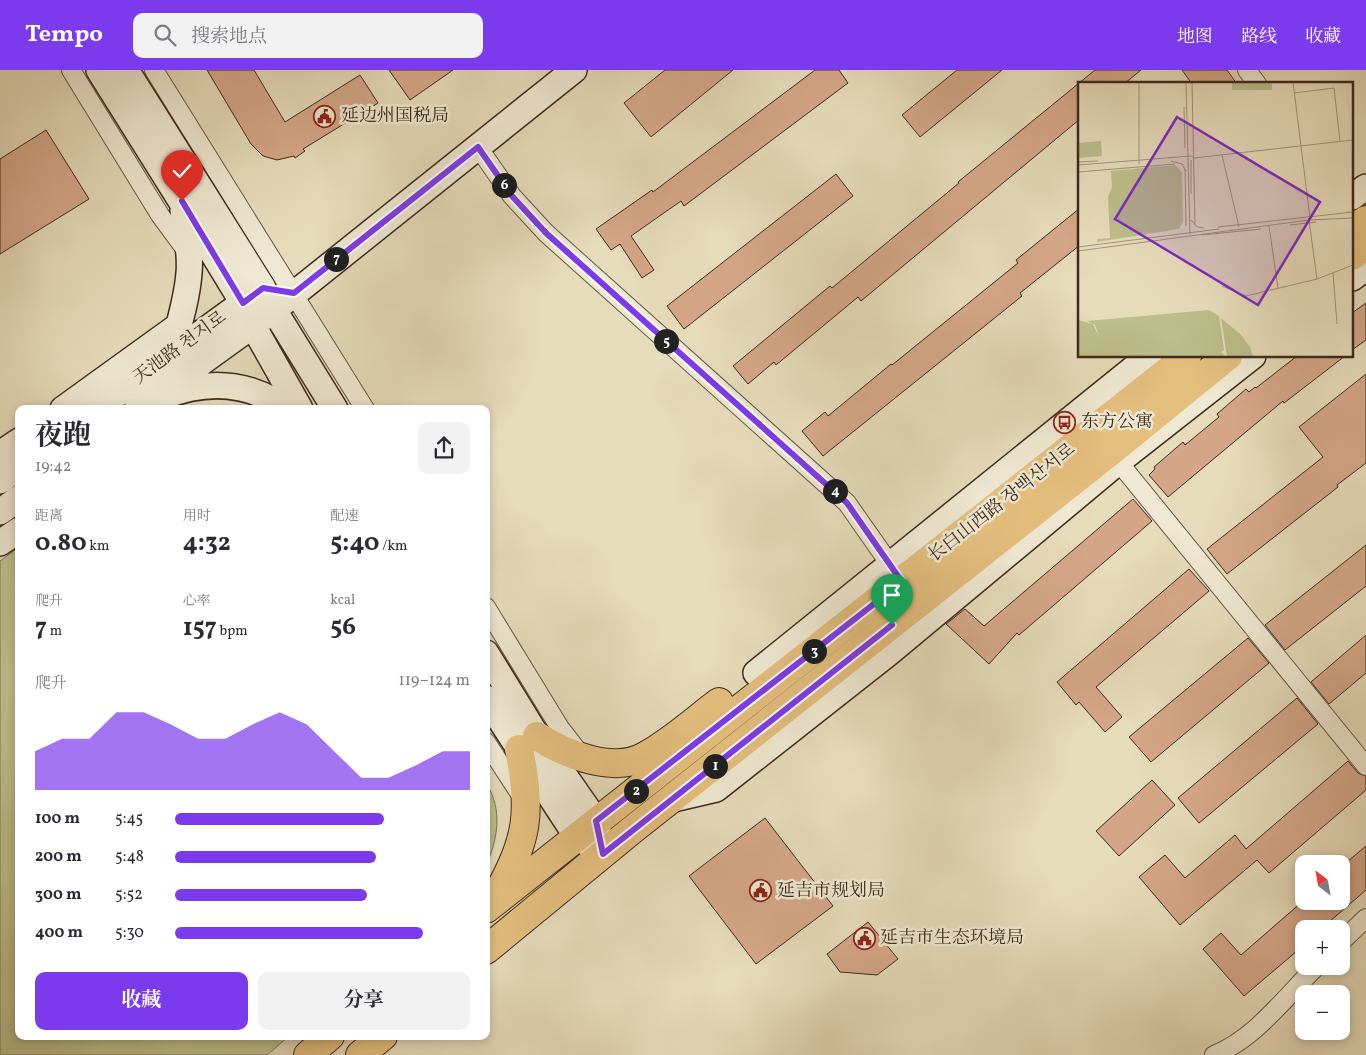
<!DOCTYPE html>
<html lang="zh">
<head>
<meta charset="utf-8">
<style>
	body { margin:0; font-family:Vollkorn,"Noto Serif SC","Noto Serif KR",serif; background:#f2f2f3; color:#2b2b33; height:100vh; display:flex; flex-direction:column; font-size:19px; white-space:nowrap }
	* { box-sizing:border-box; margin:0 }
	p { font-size:16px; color:#7c7c81 }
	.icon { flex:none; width:28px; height:28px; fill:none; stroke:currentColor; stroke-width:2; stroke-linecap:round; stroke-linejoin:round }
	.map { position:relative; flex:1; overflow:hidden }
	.side { position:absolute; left:15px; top:335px; width:475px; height:635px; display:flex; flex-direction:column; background:#fff; border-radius:10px; box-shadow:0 2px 8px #0003 }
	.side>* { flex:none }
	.needle { width:32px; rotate:329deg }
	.buttons { position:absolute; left:1295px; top:785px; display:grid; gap:10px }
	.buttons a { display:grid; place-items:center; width:55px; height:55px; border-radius:10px; background:#fff; box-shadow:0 2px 8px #0003; font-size:25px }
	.pin { position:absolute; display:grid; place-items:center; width:42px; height:42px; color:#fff; margin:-51px -21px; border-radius:50% 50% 50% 0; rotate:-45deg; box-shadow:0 0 5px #0007 }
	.pin .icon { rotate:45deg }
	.km { position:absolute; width:25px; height:25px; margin:-12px; border-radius:50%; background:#222; color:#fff; font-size:14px; line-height:25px; text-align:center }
	.round { display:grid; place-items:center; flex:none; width:52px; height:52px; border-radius:10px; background:#f2f2f3 }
	.overview { display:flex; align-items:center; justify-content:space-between; height:85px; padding:0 20px }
	h1 { font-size:28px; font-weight:700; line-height:38px }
	.metrics { display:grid; grid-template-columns:repeat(3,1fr); gap:8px; height:85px; padding:5px 20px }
	.metrics div { display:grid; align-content:center }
	.metrics b { font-size:25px; font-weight:700 }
	.metrics small { font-size:14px; font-weight:400 }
	.metrics p { font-size:14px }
	.chart { height:140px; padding:10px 20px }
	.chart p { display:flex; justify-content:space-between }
	.chart svg { width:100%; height:90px; margin-top:5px; fill:#7c3aed; opacity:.7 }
	.primary-button { display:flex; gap:10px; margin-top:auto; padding:10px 20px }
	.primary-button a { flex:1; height:58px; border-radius:10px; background:#7c3aed; color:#fff; font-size:20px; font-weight:700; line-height:58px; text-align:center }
	.primary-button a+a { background:#f2f2f3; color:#2b2b33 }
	ul { padding:0 20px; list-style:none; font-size:16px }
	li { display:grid; grid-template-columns:80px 60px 1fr; align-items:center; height:38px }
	li i { height:12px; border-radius:6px; background:#7c3aed }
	header { display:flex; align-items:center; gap:30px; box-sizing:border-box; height:70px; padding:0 25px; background:#7c3aed; color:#fff }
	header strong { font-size:24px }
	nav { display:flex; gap:28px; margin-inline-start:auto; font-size:18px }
	.search { width:350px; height:45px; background:#f2f2f3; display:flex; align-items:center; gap:12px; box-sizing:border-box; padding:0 18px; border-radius:10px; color:#7c7c81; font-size:19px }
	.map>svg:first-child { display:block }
	.green { fill:#bcbe8b; stroke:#7d7454 }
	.building { fill:#d4a687; stroke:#3e2a1d }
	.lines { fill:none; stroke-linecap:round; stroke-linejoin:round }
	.street-casing { stroke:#685644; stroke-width:20 }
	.secondary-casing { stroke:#3e2a1d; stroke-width:28 }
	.primary-casing { stroke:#3e2a1d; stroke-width:30 }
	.street { stroke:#efe8d2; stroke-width:18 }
	.secondary { stroke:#efe8d2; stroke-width:25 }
	.primary { stroke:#e3be7d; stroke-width:28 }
	.route-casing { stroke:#fff; stroke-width:10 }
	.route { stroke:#7c3aed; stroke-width:6 }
	.labels { text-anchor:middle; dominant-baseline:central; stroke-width:5; stroke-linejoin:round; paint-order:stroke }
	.poi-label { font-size:18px; fill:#3e2a1d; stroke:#efe8d2; text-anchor:start }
	.street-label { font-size:18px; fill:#3e2a1d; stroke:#efe8d2 }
	.inset-road { fill:none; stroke:#a3947b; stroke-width:1 }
	.view { fill:#7b2cbf; fill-opacity:0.15; stroke:#7b2cbf; stroke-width:2.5 }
	.inset-edge { fill:none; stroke:#3e2a1d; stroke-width:2.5 }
</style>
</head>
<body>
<header>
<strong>Tempo</strong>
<div class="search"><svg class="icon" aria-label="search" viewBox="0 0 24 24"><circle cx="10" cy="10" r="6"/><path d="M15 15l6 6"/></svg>搜索地点</div>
<nav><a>地图</a><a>路线</a><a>收藏</a></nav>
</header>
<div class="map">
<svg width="1366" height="985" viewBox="0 0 1366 985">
	<rect width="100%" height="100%" fill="#e6dbba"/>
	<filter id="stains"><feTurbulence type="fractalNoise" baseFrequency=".004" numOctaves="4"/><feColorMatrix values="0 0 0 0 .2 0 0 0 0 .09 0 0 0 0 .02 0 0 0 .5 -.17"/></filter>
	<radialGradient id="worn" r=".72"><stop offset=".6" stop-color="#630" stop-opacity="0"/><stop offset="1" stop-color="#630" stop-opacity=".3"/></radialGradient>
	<path class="green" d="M 19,477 L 19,966 L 289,966 L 267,985 L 0,985 L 0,491 Z
		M 486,713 C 503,740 498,768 486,796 Z"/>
	<path class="building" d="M 207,0 L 254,0 L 285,52 L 360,5 L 378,33 L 303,79 L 305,81 L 295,88 L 294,86 L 277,90 L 263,86 L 251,74 Z
		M 389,0 L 453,0 L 410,30 Z
		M 665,0 L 733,0 L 651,67 L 624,33 Z
		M 815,0 L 839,0 L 848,13 L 684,136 L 681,131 L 631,166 L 654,200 L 642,208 L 620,174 L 611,180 L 596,159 L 652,120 L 653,122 Z
		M 957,0 L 1002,0 L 920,67 L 902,45 Z
		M 1095,0 L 1141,0 L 1124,14 L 1080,14 L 1080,49 L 861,231 L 858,227 L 776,295 L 774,292 L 748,314 L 733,296 L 830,216 L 832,218 L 959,113 L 958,112 Z
		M 1182,0 L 1227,0 L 1237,14 L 1192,14 Z
		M 46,60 L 89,129 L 0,184 L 0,89 Z
		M 836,104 L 853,126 L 684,259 L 667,236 Z
		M 1080,138 L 1080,175 L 1020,223 L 1022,226 L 823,386 L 802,361 L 825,342 L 828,346 L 891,294 L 892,295 L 1018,193 L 1016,190 Z
		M 1366,233 L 1366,270 L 1352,280 L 1352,243 Z
		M 1297,286 L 1345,286 L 1284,333 L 1283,331 L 1168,427 L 1149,405 L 1155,399 L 1154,397 L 1183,372 L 1185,375 L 1219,347 L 1217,344 L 1246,319 L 1249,322 L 1255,317 L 1256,318 Z
		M 1366,304 L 1366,393 L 1337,415 L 1338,417 L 1227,504 L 1207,479 L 1323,387 L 1299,357 Z
		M 1133,429 L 1152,451 L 1019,565 L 1017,563 L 989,594 L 946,554 L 965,539 L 984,556 Z
		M 1366,475 L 1366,516 L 1285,580 L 1265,555 Z
		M 1189,499 L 1209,521 L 1096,617 L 1122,647 L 1105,662 L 1079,632 L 1076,635 L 1057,612 Z
		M 1366,565 L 1366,603 L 1329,634 L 1311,612 Z
		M 1248,568 L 1269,593 L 1151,692 L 1129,667 Z
		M 1297,628 L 1318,654 L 1199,753 L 1178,728 Z
		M 1348,691 L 1358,703 L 1366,706 L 1366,720 L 1269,803 L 1257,790 L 1180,855 L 1139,807 L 1165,785 L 1185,808 L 1235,765 L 1246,779 Z
		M 1152,710 L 1175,735 L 1119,786 L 1096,761 Z
		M 765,748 L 833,836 L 756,894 L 689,806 Z
		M 1366,776 L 1366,820 L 1321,859 L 1304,859 L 1304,875 L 1244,926 L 1203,879 L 1221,863 L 1241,885 L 1303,831 L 1341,831 L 1341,797 Z
		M 868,852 L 898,889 L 877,905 L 840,902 L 827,884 Z"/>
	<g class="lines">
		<defs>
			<path id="street" d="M 71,0 L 160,145 L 188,183
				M 154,0 L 365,339
				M 1247,0 L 1257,14
				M 478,77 L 512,126 L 546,163 L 847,433 L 896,503
				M 1112,384 L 1366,696
				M 486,537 L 560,658 L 581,685
				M 486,672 L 524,730
				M 1341,872 L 1366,848
				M 1214,985 C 1256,968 1285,927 1317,896"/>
			<path id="secondary" d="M 99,0 L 181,131 L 243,233 L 252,254 L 300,339
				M 126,0 L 263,218 L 274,240 L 335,339
				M 1352,127 L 1366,117
				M 1352,208 L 1366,198
				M 171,284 C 178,258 187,230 189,203 C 191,183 186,161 183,140
				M 163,327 C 202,311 239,311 275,331 C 280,334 285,335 289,339
				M 63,339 L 178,256
				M 97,339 L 256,223
				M 137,339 L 274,240 L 574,0
				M 0,384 L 19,371
				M 0,411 L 19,397
				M 0,442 L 19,428
				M 0,473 L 19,460
				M 486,583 L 537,666 L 596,751 L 600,772
				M 756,603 L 1149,286
				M 486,628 L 577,767 L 593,777
				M 673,729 L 716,719 L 890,582 L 1118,392 L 1253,286"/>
			<path id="primary" d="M 1352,160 L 1366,150
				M 1352,186 L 1366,175
				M 537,666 C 564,684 614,704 645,686 C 671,672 695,650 719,632
				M 496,826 C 528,771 532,741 519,679
				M 486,839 L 1187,286
				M 486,880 L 632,760 L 1110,382 L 1228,286
				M 308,985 L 330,966
				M 360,985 L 383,966"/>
		</defs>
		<use href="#street" class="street-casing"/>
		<use href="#secondary" class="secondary-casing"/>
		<use href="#primary" class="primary-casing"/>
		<use href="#street" class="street"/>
		<use href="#secondary" class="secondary"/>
		<use href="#primary" class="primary"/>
	</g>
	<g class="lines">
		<defs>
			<path id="route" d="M 182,131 L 243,233 L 263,218 L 294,223 L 478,77 L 512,126 L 546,163 L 847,433 L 902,512 L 596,751 L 603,784 L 892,555"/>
		</defs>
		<use href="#route" class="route-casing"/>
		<use href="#route" class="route"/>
	</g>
	<defs>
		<symbol id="civic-ring" viewBox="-11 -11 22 22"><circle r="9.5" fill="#efe8d2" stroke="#8f2418" stroke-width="1.5"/><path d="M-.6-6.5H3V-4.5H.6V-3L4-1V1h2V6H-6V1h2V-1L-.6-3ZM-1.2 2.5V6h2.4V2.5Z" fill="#8f2418"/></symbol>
		<symbol id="bus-ring" viewBox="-11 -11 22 22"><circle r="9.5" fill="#efe8d2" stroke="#8f2418" stroke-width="1.5"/><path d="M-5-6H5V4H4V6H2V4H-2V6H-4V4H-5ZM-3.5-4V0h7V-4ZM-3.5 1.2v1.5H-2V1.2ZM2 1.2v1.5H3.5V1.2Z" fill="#8f2418"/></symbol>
	</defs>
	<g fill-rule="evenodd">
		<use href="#civic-ring" x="312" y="34" width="25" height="25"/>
		<use href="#bus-ring" x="1052" y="340" width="25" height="25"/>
		<use href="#civic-ring" x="748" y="808" width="25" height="25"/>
		<use href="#civic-ring" x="852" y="856" width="25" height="25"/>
	</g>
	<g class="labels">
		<g class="poi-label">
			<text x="341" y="46">延边州国税局</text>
			<text x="1081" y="352">东方公寓</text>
			<text x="777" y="821">延吉市规划局</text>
			<text x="880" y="868">延吉市生态环境局</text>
		</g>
		<g class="street-label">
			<text transform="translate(180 278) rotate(-36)">天池路 천지로</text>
			<text transform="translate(1002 433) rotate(-38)">长白山西路 장백산서로</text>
		</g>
	</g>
	<g transform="translate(1078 12)">
		<rect width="275" height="275" fill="#e6dbba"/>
		<path d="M 154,0 L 194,0 L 194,8 L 154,8 ZM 23,59 L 24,74 L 0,76 L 0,61 ZM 97,83 L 104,90 L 105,140 L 101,147 L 19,160 L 19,157 L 32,156 L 30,115 L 34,105 L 33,89 ZM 131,228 L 141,234 L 146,268 L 143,270 L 148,275 L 0,275 L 0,238 L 15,242 L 22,257 L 17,243 L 9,239 ZM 143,236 L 162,252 L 172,265 L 175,275 L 149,275 Z" fill="#bcbe8b"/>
		<path class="inset-road" d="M 61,0 L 61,82M 108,0 L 112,152M 114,0 L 117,143M 215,0 L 232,136M 216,11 L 256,6 L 262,59M 106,25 L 107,66M 144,73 L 161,145M 116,76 L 275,58M 113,78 L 113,112M 93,79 L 104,82 L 108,89M 0,80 L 20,79M 0,83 L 113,74 L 116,76M 107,87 L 108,144M 0,90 L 97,82M 113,138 L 119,145 L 126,146M 231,138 L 239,197M 212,143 L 238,140M 191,144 L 200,206M 140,145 L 275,130M 124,153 L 183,147M 0,165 L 141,147M 0,169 L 231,138 L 275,136M 255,191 L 259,242M 144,204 L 168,214 L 239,197 L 275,183"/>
		<path class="view" d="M 99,35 L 242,120 L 180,223 L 37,137 Z"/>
		<rect width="275" height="275" class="inset-edge"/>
	</g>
	<rect width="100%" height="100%" filter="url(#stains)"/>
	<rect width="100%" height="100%" fill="url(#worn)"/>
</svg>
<div class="buttons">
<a><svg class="needle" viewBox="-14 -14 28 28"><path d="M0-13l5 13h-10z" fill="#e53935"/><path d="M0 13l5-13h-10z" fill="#7c7c81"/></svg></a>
<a>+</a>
<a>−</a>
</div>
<div class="pin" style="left:892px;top:555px;background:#1e9e55"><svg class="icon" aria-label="arrive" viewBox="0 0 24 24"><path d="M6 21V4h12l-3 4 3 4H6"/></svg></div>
<div class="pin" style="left:182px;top:131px;background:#d93025"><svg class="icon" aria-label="check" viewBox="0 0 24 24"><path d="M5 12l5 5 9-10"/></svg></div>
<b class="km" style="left:715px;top:696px">1</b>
<b class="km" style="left:636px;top:721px">2</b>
<b class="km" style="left:814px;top:581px">3</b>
<b class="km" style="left:835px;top:421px">4</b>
<b class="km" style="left:666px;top:271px">5</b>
<b class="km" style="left:504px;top:115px">6</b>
<b class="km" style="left:336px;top:189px">7</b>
<section class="side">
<div class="overview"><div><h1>夜跑</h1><p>19:42</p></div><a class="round"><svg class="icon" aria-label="share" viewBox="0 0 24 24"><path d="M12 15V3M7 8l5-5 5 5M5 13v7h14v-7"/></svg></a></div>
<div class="metrics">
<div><p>距离</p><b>0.80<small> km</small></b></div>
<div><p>用时</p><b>4:32</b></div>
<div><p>配速</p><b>5:40<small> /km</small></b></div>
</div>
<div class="metrics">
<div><p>爬升</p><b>7<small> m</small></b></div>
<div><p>心率</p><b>157<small> bpm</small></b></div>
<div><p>kcal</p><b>56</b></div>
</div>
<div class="chart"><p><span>爬升</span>119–124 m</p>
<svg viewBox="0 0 160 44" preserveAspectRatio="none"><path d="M0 44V25L10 19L20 19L30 6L40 6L50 12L60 19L70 19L80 12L90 6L100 12L110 25L120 38L130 38L140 32L150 25L160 25V44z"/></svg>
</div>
<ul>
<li><b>100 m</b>5:45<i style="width:71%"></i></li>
<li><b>200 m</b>5:48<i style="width:68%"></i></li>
<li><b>300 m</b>5:52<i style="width:65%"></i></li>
<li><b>400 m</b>5:30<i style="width:84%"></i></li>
</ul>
<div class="primary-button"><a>收藏</a><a>分享</a></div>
</section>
</div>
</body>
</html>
